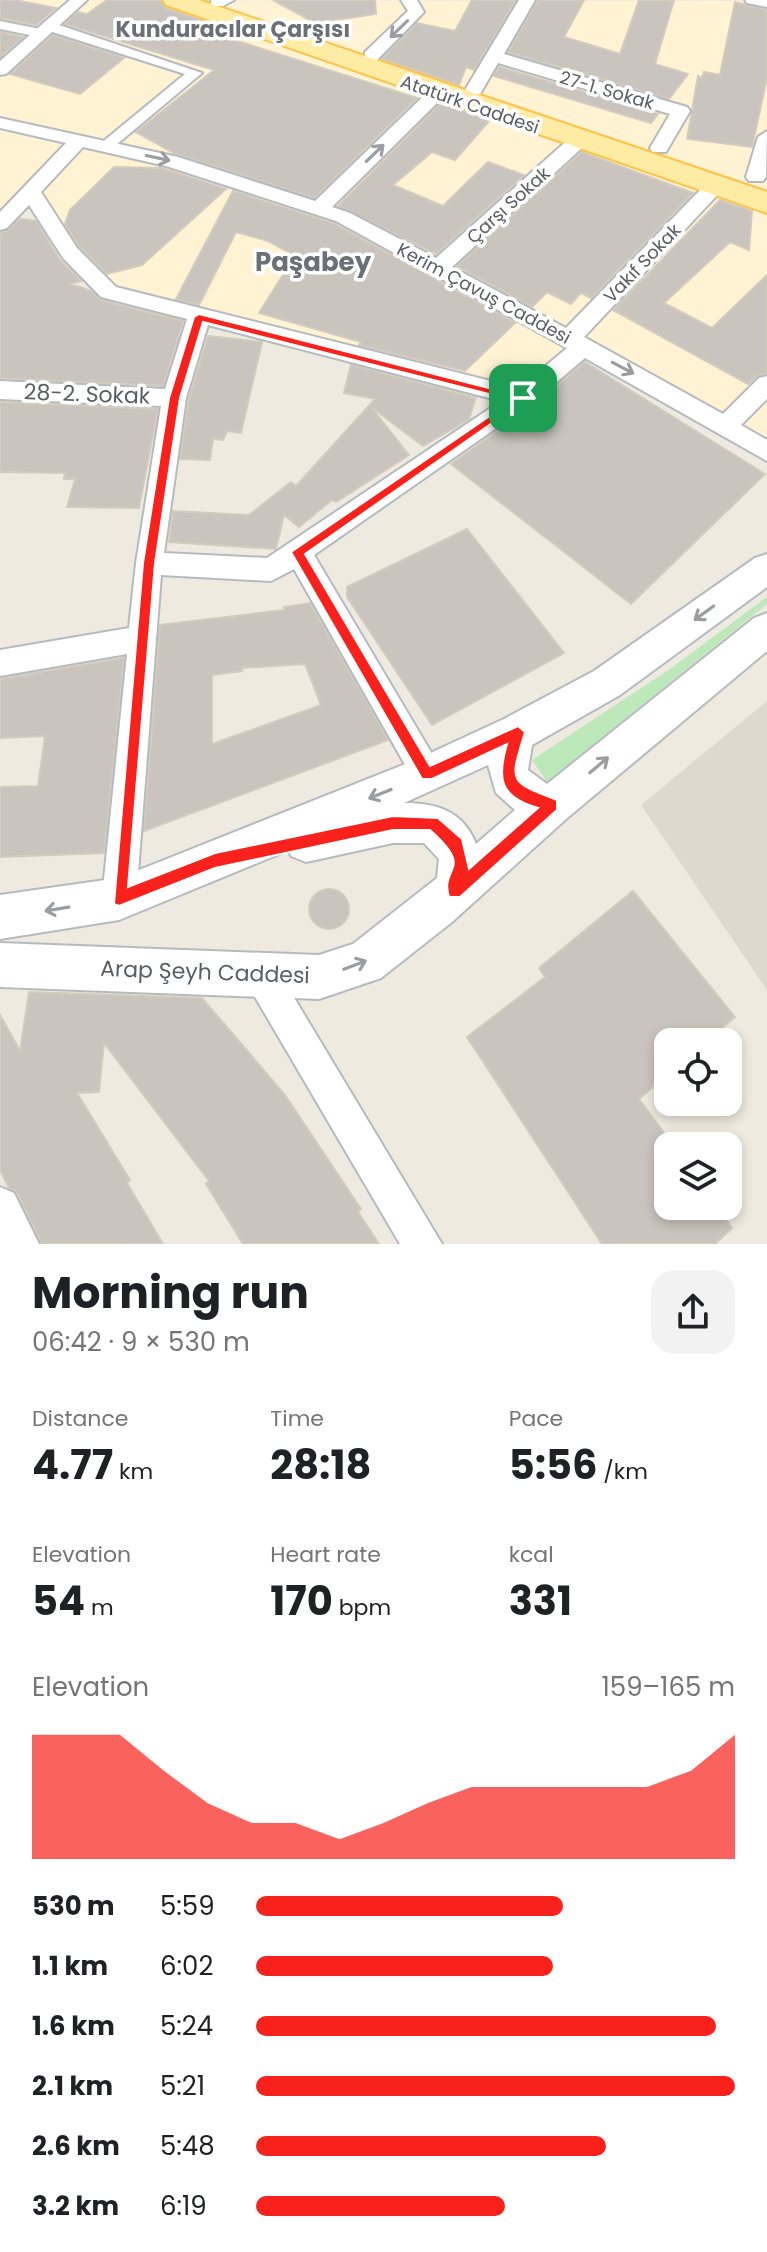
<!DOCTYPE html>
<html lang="en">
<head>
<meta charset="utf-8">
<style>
	body { margin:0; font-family:Poppins,sans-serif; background:#f2f2f2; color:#202124; height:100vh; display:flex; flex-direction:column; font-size:30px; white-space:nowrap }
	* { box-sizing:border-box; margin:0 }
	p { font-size:26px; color:#757577 }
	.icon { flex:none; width:44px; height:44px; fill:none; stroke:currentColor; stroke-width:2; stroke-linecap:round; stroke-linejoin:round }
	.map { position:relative; height:1244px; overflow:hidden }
	.details { display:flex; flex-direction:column; background:#fff; flex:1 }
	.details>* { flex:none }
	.fabs { position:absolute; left:654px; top:1028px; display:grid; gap:16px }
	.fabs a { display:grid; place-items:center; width:88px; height:88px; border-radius:16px; background:#fff; box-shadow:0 4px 12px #0003; font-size:40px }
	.pin { position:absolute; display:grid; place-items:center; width:68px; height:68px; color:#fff; margin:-34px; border-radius:16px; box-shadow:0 4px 12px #0006 }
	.round { display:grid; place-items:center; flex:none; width:84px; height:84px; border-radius:24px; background:#f2f2f2 }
	.headline { display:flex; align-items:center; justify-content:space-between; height:136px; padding:0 32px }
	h1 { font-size:44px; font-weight:700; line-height:60px }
	.stats { display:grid; grid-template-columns:repeat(3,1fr); gap:12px; height:136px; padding:8px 32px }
	.stats div { display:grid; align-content:center }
	.stats b { font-size:40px; font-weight:700 }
	.stats small { font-size:22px; font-weight:400 }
	.stats p { font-size:22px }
	.chart { height:224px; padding:16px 32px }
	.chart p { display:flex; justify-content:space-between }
	.chart svg { width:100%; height:144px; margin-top:8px; fill:#f9211b; opacity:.7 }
	ul { padding:0 32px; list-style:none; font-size:26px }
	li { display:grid; grid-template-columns:128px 96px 1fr; align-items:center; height:60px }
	li i { height:20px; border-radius:10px; background:#f9211b }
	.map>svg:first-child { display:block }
	.commercial { fill:#fff3d4 }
	.education { fill:#ddd9cf }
	.green { fill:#bce8ba }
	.building { fill:#c9c4bd; stroke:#d3cbbe; stroke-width:2; fill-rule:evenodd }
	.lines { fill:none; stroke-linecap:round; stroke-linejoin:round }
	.pedestrian-casing { stroke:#b6babf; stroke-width:4 }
	.minor-casing { stroke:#b6babf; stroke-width:4 }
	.tertiary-casing { stroke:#b6babf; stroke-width:4 }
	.primary-casing { stroke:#fec249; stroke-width:4 }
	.pedestrian { fill:#fff; fill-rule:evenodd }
	.minor { fill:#fff; fill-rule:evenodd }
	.tertiary { fill:#fff; fill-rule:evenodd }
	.primary { fill:#ffeca4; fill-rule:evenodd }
	.oneway { stroke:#9b9ea1 }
	.route { fill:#f9211b; stroke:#fff; stroke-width:2; fill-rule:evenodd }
	.labels { text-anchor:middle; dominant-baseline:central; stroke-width:7; stroke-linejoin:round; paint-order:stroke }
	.far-street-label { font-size:18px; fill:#595e63; stroke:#fff }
	.far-quarter-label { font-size:22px; font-weight:bold; fill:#6a7075; stroke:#fff }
	.street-label { font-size:22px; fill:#595e63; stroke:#fff }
	.far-district-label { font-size:26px; font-weight:bold; fill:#6a7075; stroke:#fff }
</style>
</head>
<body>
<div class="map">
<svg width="767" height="1244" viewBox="0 0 767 1244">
	<rect width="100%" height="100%" fill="#eeeae0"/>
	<path class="commercial" d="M 0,0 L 767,1 L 767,462 L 587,355 L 526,406 L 104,298 L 65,260 L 27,207 L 0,233 Z"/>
	<path class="education" d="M 767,701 L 767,990 L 641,805 Z"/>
	<path class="green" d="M 767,597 L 767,604 L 547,782 L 532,760 L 670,669 Z"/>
	<path class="building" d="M 0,0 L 15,0 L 56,8 L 36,25 L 0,18 Z
		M 107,0 L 160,0 L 165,8 L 242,34 L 225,37 L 417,98 L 314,198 L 174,153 L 136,132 L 214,70 L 65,24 L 78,12 L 87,14 Z
		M 273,0 L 375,0 L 376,14 L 315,23 Z
		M 472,0 L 516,0 L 474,70 L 466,67 L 459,85 L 382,59 L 417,23 L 455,31 Z
		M 538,0 L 584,0 L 564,37 L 620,54 L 639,0 L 674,0 L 655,64 L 688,74 L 669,99 L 508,52 Z
		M 735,2 L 767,10 L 767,78 L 752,147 L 687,139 L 698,76 L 702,78 L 704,72 L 720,75 Z
		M 0,32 L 23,37 L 0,57 Z
		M 53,35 L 124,58 L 80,94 L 10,74 Z
		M 499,67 L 658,114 L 651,123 L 494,76 Z
		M 441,103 L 490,120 L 455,160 L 432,152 L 393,185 L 443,206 L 488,162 L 524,175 L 436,254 L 338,206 Z
		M 582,152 L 693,193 L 591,298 L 581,293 L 571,304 L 547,292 L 532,307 L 457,266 Z
		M 114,167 L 161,168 L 226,189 L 142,265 L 107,274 L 79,246 L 65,224 L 70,210 Z
		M 233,191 L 335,224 L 515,323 L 465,371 L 359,345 L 361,342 L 259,313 L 295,256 L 268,241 L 236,232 L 199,305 L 176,299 Z
		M 720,200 L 752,211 L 749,250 L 730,242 L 664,303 L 712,328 L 767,275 L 767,373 L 757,376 L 748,384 L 613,310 Z
		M 20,219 L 36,221 L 60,260 L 81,281 L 71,284 L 91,291 L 100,300 L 183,321 L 163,386 L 0,378 L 0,233 L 9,230 Z
		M 208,336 L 262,342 L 241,433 L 227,431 L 223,440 L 213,439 L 210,460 L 180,459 L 189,399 Z
		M 585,362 L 765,474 L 631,604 L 451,464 L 533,406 Z
		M 351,365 L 476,398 L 469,419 L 423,446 L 371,407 L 409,455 L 336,502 L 332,500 L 299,527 L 284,515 L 276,549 L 169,542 L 173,511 L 249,515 L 291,482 L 296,486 L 375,399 L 344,393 Z
		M 0,402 L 158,409 L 139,508 L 67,507 L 75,479 L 64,479 L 65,473 L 0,472 Z
		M 467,529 L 564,653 L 432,725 L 347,597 L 347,587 Z
		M 310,603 L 388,740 L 144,831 L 160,625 L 284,610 L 284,607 ZM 305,664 L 321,705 L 212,744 L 212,675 L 242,671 L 242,668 Z
		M 124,658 L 104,853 L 0,857 L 0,787 L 38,786 L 45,736 L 0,738 L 0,679 Z
		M309 909a20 20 0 1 1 40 0a20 20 0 1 1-40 0Z
		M 633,891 L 735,1017 L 705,1042 L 668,1042 L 668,1074 L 639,1099 L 668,1138 L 668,1206 L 717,1206 L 732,1228 L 715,1244 L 602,1244 L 467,1037 L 545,977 L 539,968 Z
		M 29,992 L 202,998 L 285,1095 L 361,1209 L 358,1212 L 379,1244 L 243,1244 L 206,1184 L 209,1181 L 104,1043 L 99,1092 L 77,1093 L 130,1180 L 127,1183 L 163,1244 L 42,1244 L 17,1192 L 9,1188 L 0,1170 L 0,1015 L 20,1051 Z"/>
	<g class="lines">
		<defs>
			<path id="pedestrian" d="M 0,21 L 45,30 L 46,33 L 40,37 L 0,29 Z
				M 43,23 L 53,23 L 202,73 L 110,150 L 100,150 L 100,144 L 185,74 L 43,29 Z"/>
			<path id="minor" d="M 70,0 L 87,0 L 6,74 L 0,75 L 0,61 Z
				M 211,0 L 234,0 L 223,6 L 211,6 Z
				M 401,0 L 417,0 L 424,12 L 377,60 L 365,60 L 365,52 L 408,11 Z
				M 519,0 L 535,0 L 504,54 L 687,107 L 690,111 L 666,152 L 652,152 L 650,148 L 670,114 L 498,63 L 480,94 L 468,94 L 465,90 Z
				M 745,0 L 767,0 L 767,7 L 747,3 Z
				M 438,87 L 444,88 L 444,96 L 332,207 L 350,213 L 436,258 L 571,137 L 585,137 L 585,145 L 452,267 L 566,328 L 708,182 L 722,182 L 725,186 L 722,190 L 584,337 L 723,414 L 759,378 L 767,376 L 767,399 L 741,425 L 767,440 L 767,461 L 585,358 L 531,404 L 314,555 L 438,764 L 442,774 L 438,784 L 427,789 L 416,784 L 294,569 L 271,581 L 161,575 L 136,899 L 131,911 L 119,916 L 107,911 L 102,899 L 127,654 L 0,676 L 0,650 L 129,628 L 136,563 L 161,406 L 0,399 L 0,381 L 165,389 L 187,319 L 101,297 L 63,258 L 29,205 L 7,228 L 0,230 L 0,212 L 66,143 L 0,128 L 0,118 L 178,157 L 315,201 L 432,88 ZM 83,147 L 166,166 L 336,221 L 567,348 L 519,388 L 116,287 L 77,248 L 41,192 ZM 208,325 L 501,401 L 267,558 L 164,553 L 186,398 Z
				M 767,131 L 766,177 L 763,181 L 749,181 L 746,177 L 758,137 Z
				M 260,956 L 272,961 L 442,1244 L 400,1244 L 248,985 L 243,973 L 248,961 Z
				M 0,1187 L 14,1193 L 39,1244 L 0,1244 Z"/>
			<path id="tertiary" d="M 767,554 L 767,587 L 620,695 L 532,745 L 528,770 L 547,784 L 754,618 L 767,613 L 767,651 L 566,819 L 452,922 L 381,978 L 319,999 L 0,987 L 0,943 L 319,955 L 353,944 L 437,878 L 439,859 L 424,843 L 393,843 L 306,862 L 291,856 L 289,850 L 119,920 L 0,939 L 0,895 L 119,878 L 413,761 L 504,719 L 594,671 L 755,558 ZM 488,765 L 496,793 L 515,810 L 476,844 C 463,811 437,803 404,803 Z"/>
			<path id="primary" d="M 163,0 L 199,0 L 767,192 L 767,213 L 166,5 Z"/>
		</defs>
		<use href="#pedestrian" class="pedestrian-casing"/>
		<use href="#minor" class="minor-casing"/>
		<use href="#tertiary" class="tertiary-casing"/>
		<use href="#primary" class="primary-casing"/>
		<use href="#pedestrian" class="pedestrian"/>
		<use href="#minor" class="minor"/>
		<use href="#tertiary" class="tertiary"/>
		<use href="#primary" class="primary"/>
	</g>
	<defs><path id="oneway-shaft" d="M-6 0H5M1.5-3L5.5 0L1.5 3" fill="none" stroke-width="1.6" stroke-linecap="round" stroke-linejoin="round" transform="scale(2)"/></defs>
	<g class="oneway">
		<use href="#oneway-shaft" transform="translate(399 29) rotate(136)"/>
		<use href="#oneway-shaft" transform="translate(375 153) rotate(-44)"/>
		<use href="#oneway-shaft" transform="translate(158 158) rotate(12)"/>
		<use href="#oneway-shaft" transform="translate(623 368) rotate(28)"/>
		<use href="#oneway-shaft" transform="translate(704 613) rotate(144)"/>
		<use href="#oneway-shaft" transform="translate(599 765) rotate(-40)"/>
		<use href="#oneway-shaft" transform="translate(380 794) rotate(158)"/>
		<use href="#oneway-shaft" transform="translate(57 909) rotate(171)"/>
		<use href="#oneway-shaft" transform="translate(355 965) rotate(-21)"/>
	</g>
	<path class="route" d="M 199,314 L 528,398 L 305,554 L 430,766 L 518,726 L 525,732 C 510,782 507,781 557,800 L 557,810 L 460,897 L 449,897 C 439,866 476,871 430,830 L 393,830 L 215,868 L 119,906 L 114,904 L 143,563 L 169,398 L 194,317 ZM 203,322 L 513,400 L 291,552 L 422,779 L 432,779 L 507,744 C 497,778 499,797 538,808 L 469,869 L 462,839 L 438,818 L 393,816 L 215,853 L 128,887 L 155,563 L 180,398 Z"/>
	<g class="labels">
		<g class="far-street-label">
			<text transform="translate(607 90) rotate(16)">27-1. Sokak</text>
			<text transform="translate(470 104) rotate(19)">Atatürk Caddesi</text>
			<text transform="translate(508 205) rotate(-42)">Çarşı Sokak</text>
			<text transform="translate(642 263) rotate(-46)">Vakıf Sokak</text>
			<text transform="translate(484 293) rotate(28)">Kerim Çavuş Caddesi</text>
		</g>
		<g class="far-quarter-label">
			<text x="233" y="29">Kunduracılar Çarşısı</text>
		</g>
		<g class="street-label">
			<text transform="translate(87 394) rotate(2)">28-2. Sokak</text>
			<text transform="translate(205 972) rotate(2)">Arap Şeyh Caddesi</text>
		</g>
		<g class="far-district-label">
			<text x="313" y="262">Paşabey</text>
		</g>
	</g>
</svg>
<div class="fabs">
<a><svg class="icon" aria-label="locate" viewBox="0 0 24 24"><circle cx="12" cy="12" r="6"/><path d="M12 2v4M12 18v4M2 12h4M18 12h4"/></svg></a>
<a><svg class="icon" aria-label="layers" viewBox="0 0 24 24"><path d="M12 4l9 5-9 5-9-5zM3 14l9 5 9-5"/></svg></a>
</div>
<div class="pin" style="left:523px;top:398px;background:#1e9e55"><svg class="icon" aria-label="arrive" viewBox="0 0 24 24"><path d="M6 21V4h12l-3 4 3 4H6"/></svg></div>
</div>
<section class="details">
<div class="headline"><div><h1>Morning run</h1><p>06:42 · 9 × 530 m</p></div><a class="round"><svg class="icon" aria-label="share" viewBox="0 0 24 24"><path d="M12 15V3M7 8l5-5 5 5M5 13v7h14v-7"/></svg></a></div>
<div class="stats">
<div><p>Distance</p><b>4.77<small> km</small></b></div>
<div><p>Time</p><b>28:18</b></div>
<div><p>Pace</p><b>5:56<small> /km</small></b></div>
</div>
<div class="stats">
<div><p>Elevation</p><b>54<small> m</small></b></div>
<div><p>Heart rate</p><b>170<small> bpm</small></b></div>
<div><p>kcal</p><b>331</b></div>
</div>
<div class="chart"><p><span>Elevation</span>159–165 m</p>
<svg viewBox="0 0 160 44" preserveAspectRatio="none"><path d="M0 44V6L10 6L20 6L30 17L40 27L50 33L60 33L70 38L80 33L90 27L100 22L110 22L120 22L130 22L140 22L150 17L160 6V44z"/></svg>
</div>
<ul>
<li><b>530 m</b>5:59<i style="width:64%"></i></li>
<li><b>1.1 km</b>6:02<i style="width:62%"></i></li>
<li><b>1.6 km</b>5:24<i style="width:96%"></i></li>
<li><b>2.1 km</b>5:21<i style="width:100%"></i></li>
<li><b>2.6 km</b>5:48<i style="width:73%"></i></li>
<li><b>3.2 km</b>6:19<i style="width:52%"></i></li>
</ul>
</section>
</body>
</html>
